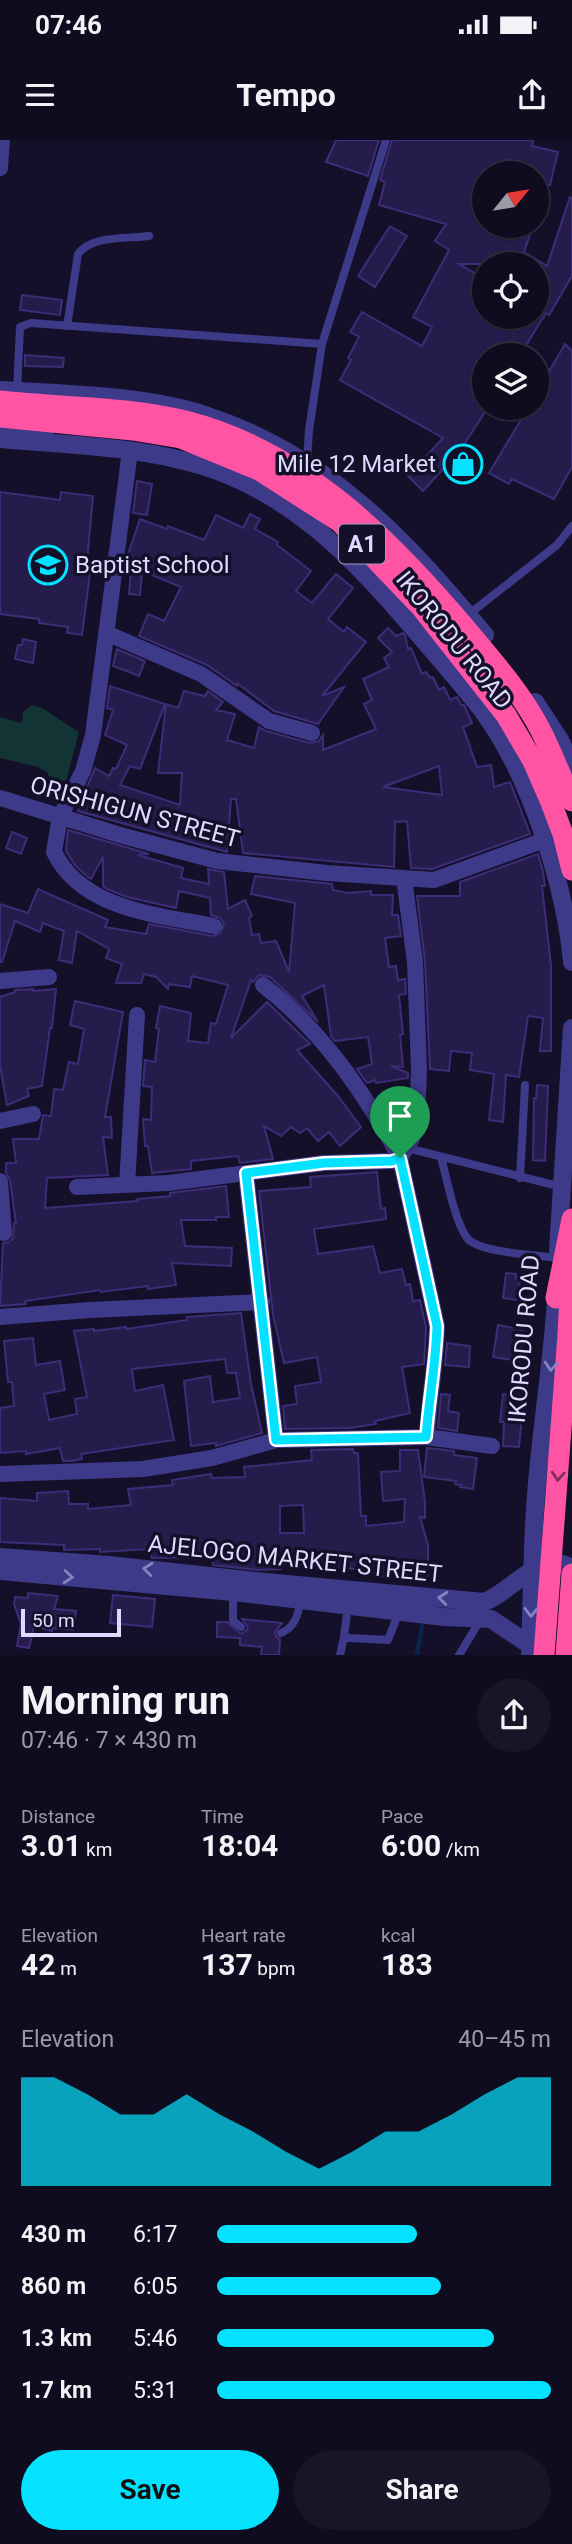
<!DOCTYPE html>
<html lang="en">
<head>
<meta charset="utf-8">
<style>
	body { margin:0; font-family:Roboto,sans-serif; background:#191529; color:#f1f3f6; height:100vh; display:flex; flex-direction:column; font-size:26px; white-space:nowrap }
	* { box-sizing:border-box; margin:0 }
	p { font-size:23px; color:#9c9ba5 }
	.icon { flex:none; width:38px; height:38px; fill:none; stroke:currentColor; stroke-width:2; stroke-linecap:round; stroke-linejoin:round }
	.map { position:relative; height:1515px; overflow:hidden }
	.side { display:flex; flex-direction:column; background:#100c20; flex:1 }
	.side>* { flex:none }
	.needle { width:46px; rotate:60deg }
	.tools { position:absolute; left:472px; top:21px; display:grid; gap:14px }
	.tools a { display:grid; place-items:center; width:77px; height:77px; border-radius:50%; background:#100c20; box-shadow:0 2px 5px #0004,0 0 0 2px #302c3e; font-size:35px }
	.scale { position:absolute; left:21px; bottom:18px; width:100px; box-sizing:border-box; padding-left:7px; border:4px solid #ded9ff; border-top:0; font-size:19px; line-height:24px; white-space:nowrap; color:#ded9ff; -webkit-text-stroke:5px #15102a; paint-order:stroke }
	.pin { position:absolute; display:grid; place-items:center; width:60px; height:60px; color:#fff; margin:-72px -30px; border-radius:50% 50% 50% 0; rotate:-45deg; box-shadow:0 0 7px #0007 }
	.pin .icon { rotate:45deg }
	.round { display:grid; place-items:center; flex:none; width:74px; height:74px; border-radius:37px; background:#191529 }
	.overview { display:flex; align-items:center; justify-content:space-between; height:119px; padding:0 21px }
	h1 { font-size:38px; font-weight:700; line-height:52px }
	.figures { display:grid; grid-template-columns:repeat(3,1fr); gap:10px; height:119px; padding:7px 21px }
	.figures div { display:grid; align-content:center }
	.figures b { font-size:30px; font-weight:700 }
	.figures small { font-size:19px; font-weight:400 }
	.figures p { font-size:19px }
	.chart { height:196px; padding:14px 21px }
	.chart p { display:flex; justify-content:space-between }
	.chart svg { width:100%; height:126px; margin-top:7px; fill:#05e2ff; opacity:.7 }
	.action { display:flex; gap:14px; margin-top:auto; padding:14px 21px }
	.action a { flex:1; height:80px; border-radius:42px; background:#05e2ff; color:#111; font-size:28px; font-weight:700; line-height:80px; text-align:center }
	.action a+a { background:#191529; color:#f1f3f6 }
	ul { padding:0 21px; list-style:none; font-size:23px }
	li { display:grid; grid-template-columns:112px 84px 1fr; align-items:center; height:52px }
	li i { height:18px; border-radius:9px; background:#05e2ff }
	.status { display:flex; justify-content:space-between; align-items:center; height:49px; padding:0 35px; background:#100c20; direction:ltr }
	.status svg { height:19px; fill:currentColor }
	header { display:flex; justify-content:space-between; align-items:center; height:91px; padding:0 21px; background:#100c20; font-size:32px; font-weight:700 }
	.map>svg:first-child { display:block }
	.green { fill:#133434 }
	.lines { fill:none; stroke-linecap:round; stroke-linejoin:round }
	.stream { stroke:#0c234e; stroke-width:4.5 }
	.building { fill:#261c4c; stroke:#3d2d78; stroke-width:2; fill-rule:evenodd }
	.service { stroke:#3e3a8a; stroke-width:8 }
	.minor { stroke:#3e3a8a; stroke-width:16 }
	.tertiary { stroke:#3e3a8a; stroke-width:18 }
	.motorway { stroke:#ff54a4; stroke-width:21 }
	.motorway-bridge { stroke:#ff54a4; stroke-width:21 }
	.oneway { stroke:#8682bf }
	.oneway2 { stroke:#7e2f61 }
	.route-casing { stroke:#fff; stroke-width:14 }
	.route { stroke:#05e2ff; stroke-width:9 }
	.labels { text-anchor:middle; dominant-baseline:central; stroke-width:7; stroke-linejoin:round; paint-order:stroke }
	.shield { fill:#15102a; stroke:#a29dbf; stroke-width:2 }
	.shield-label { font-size:23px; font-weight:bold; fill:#ded9ff }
	.poi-label { font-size:24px; fill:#ded9ff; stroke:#15102a; text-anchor:end }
	.street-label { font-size:24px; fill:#ded9ff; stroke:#15102a }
</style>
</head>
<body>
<div class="status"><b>07:46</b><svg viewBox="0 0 49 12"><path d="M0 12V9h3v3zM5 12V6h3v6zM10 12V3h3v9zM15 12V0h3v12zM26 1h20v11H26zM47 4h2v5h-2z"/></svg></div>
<header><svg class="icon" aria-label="menu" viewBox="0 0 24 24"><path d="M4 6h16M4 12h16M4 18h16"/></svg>Tempo<svg class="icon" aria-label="share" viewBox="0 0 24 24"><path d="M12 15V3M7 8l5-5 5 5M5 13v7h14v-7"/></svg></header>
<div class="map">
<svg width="572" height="1515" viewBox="0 0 572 1515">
	<rect width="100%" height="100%" fill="#15102a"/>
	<path class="green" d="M 32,565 L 42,568 L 79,592 L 64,649 L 55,649 L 47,632 L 38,627 L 0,618 L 0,577 L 22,583 L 23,572 Z"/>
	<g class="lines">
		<path class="stream" d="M 417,1515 L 422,1486"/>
	</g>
	<path class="building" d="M 336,0 L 379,0 L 368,36 L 326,22 Z
		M 392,0 L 533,0 L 532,6 L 558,12 L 550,45 L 546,45 L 539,66 L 537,66 L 537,33 L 485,33 L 485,86 L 533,86 L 524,112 L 547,126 L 570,57 L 572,58 L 572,136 L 549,175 L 546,173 L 520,215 L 485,215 L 485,272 L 454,320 L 452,319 L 423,351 L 408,336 L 443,298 L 340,240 L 351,220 L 348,218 L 359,197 L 350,192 L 362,172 L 422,206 L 432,187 L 413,177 L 449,110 L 435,101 L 446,84 L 379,65 L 385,42 L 380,40 ZM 459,124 L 537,124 L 537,177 L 485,177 L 485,139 Z
		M 390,86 L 407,96 L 375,147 L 358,136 Z
		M 22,155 L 62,160 L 60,175 L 20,170 Z
		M 565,204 L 572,211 L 572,327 L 554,359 L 512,339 L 509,344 L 489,333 L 528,268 L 537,268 L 537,252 Z
		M 25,215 L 64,218 L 63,227 L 25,226 Z
		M 137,341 L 152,344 L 147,375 L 133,373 Z
		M 0,352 L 60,360 L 61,352 L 93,356 L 86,433 L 90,433 L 82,495 L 67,493 L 68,487 L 39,483 L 39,479 L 0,474 Z
		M 250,374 L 260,379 L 255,389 L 278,402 L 277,405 L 311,431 L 296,451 L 312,463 L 336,434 L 353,448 L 328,479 L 344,492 L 347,487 L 366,502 L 322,556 L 344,547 L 318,584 L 274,571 L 238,544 L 237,546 L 207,525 L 139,496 L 148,474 L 164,481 L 181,447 L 142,431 L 140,455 L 129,454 L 132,416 L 128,414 L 140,379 L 167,389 L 168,386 L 204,400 L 216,375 L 243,388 Z
		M 388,488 L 396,496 L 403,493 L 405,495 L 408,509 L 411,508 L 422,534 L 426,532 L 430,538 L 433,537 L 439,550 L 444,547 L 450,560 L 457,557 L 461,565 L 464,565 L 472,583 L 463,587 L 477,627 L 491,625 L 494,647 L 510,642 L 530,694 L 432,729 L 411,728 L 407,681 L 395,682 L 394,727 L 243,713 L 236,659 L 231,659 L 227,712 L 78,671 L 90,648 L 87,647 L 95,628 L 109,636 L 113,628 L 116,629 L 127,605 L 105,595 L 113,570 L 107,568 L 110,546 L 165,564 L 140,629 L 130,626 L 120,645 L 180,665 L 182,633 L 158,633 L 166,564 L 178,568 L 184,551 L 205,556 L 208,551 L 223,562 L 216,570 L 235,574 L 227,600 L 254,608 L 259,587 L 266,591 L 310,603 L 319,601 L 323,595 L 323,610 L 376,589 L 364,564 L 372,560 L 363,539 L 389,527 L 384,518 L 392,512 L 378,498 ZM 439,626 L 442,655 L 383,647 Z
		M 23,499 L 36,502 L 33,523 L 15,519 L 18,505 L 22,505 Z
		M 117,509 L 145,521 L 139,536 L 113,526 Z
		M 68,690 L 149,714 L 138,715 L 183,728 L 181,738 L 209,744 L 208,729 L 224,732 L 228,769 L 245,760 L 252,776 L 249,778 L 252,795 L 259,794 L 261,803 L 276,801 L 289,832 L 295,763 L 251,754 L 255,736 L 332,744 L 333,750 L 348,753 L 371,751 L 371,755 L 393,755 L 392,775 L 398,775 L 401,796 L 385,798 L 389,827 L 396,826 L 398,840 L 405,839 L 406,854 L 399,855 L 403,894 L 400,895 L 403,927 L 391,926 L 408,933 L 408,938 L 376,943 L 375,940 L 367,943 L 357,929 L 372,924 L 368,897 L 335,901 L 331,896 L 324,845 L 302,856 L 318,882 L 270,837 L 259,835 L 253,842 L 251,840 L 231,898 L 267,862 L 310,904 L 297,910 L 338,956 L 361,987 L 340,1006 L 329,992 L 318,1001 L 307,988 L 300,993 L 291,987 L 281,996 L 264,986 L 273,1019 L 240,1023 L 238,1016 L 191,1021 L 191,1029 L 152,1033 L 148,1006 L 145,1006 L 143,979 L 151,980 L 152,947 L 143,946 L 145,920 L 155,922 L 159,889 L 156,888 L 160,866 L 191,873 L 188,901 L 208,903 L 211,883 L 216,884 L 228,845 L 192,836 L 190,847 L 169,844 L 168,849 L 156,837 L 144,834 L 141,843 L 116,843 L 122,824 L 106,818 L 109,809 L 77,791 L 72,823 L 59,820 L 64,791 L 43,783 L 40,792 L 15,781 L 2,822 L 0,822 L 0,764 L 28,773 L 38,749 L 108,780 L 105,787 L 146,794 L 149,784 L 213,796 L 221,793 L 224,783 L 220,778 L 211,775 L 210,758 L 179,751 L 176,768 L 127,757 L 107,749 L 103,746 L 103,717 L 91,739 L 89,738 L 75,725 L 66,711 Z
		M 12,692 L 27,698 L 21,714 L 6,708 Z
		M 538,714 L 543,732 L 545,746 L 542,746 L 551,825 L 551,911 L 540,911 L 543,878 L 528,876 L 519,937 L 506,935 L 503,982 L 489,980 L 494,934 L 470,930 L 472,913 L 451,911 L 449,931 L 430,929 L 425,822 L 417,756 L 460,756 L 460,742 Z
		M 33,849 L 33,851 L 56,849 L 52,888 L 50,888 L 42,946 L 27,949 L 29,956 L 7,965 L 0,926 L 0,857 L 15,852 L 15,850 Z
		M 75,861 L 123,872 L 105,977 L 111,977 L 112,998 L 103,997 L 108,1035 L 47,1038 L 45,1068 L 138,1061 L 137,1059 L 170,1056 L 170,1053 L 226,1046 L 229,1077 L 216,1077 L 216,1080 L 181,1080 L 185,1106 L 232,1108 L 231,1126 L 172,1123 L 176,1145 L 148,1149 L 148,1146 L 101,1152 L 100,1150 L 25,1161 L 26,1164 L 0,1166 L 3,1103 L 9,1102 L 13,1098 L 14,1083 L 16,1083 L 10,1040 L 6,1033 L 6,1023 L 16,1023 L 13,999 L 39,999 L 43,975 L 51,976 L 54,949 L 63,950 L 69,922 L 78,924 L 84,889 L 70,885 Z
		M 537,945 L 548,946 L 545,1021 L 533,1020 L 534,958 L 536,958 Z
		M 377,1032 L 381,1069 L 385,1068 L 386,1079 L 314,1089 L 318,1114 L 373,1106 L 380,1133 L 402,1129 L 406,1145 L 410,1144 L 413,1161 L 420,1160 L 426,1187 L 424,1224 L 402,1227 L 410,1273 L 375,1281 L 376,1284 L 350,1288 L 285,1289 L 283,1266 L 297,1264 L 295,1246 L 321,1242 L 317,1217 L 284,1223 L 273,1175 L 259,1051 L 311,1047 L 310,1037 Z
		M 506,1133 L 516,1134 L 516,1139 L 520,1139 L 518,1160 L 503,1158 Z
		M 241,1173 L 251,1244 L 262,1293 L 216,1306 L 216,1303 L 191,1306 L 184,1241 L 210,1236 L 213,1262 L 240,1258 L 236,1233 L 227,1233 L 225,1219 L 132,1229 L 135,1251 L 163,1245 L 174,1300 L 81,1314 L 82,1319 L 71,1321 L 63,1321 L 60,1308 L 26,1314 L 26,1311 L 0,1313 L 0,1268 L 14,1266 L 12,1242 L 8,1242 L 4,1201 L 33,1198 L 36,1225 L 60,1221 L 65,1250 L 44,1254 L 49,1280 L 77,1274 L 75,1259 L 87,1257 L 74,1191 L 94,1189 L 94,1191 L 126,1187 L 126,1189 L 187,1180 L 187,1177 Z
		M 498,1185 L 524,1190 L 519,1221 L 493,1217 Z
		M 447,1203 L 470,1206 L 469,1227 L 445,1225 Z
		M 441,1254 L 450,1255 L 448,1271 L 459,1273 L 457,1291 L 438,1288 Z
		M 503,1254 L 524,1256 L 519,1307 L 503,1306 L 504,1282 L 500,1282 Z
		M 427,1308 L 454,1311 L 454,1315 L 477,1318 L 473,1349 L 460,1347 L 461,1345 L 455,1344 L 456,1341 L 424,1337 Z
		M 353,1309 L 354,1313 L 358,1313 L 361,1376 L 366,1376 L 366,1386 L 404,1382 L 405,1359 L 383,1361 L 381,1332 L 400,1331 L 400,1310 L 418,1310 L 425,1362 L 425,1378 L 420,1377 L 428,1405 L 428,1436 L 375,1436 L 375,1431 L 305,1424 L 282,1424 L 281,1429 L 259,1430 L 213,1425 L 212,1417 L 152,1418 L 150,1409 L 100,1412 L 100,1409 L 64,1410 L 64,1405 L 0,1402 L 0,1358 L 37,1361 L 37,1353 L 68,1351 L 69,1364 L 88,1364 L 88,1369 L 131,1365 L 128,1349 L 173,1345 L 172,1340 L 211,1334 L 212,1338 L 245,1337 L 244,1327 L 312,1320 L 311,1310 ZM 303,1365 L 304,1393 L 280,1393 L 280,1366 Z
		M 28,1453 L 58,1456 L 54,1469 L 76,1471 L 73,1490 L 52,1488 L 52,1491 L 34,1486 L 29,1508 L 17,1506 L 21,1484 L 14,1464 L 15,1457 L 28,1458 Z
		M 113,1455 L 155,1459 L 152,1487 L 110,1483 Z
		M 242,1479 L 282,1483 L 275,1492 L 276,1497 L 280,1499 L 279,1515 L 261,1515 L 262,1507 L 240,1505 L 240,1498 L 217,1497 L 217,1482 L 227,1482 L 241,1494 L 246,1491 L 248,1487 Z"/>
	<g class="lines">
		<path class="service" d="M 67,186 L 78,114 C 92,95 127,99 149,96
			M 17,251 L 20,187 L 31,183 L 322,204
			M 0,289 L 49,294
			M 307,322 L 309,290 L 322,204 L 386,0
			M 468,475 L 557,405 L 572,386
			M 407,1008 L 562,1047
			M 441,1017 C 446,1036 456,1086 468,1099 C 481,1113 538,1115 558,1118
			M 520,1038 L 525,945
			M 233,1452 L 233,1481 L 241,1487
			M 348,1466 L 344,1497 L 349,1498 L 388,1500 L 399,1472
			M 281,1493 C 294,1488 299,1474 300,1461
			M 340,1515 L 344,1497
			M 459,1515 L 481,1479"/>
		<path class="minor" d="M 0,28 L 2,0
			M 130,311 L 93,595 L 83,631 L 60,677 L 54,712 C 82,770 159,775 214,786
			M 106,493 L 201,534 L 269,581 L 312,593
			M 0,658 L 120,695 L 217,721 L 327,733 L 434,740 L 545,700
			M 0,841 L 49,837
			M 263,845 C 323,892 364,952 400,1018 L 412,999 L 417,982 L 419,929 L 415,822 L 404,738
			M 0,981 L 33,974
			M 246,1033 L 276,1300
			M 0,1041 L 4,1093
			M 127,1045 L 137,875
			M 77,1047 L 168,1043 L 324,1023 L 392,1021 L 400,1018 L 437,1186 C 436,1223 429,1259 427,1297
			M 0,1177 L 90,1170 L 262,1162
			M 0,1334 L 143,1329 L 212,1318 L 276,1300 L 427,1297 L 492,1306"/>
		<path class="tertiary" d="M 0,250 C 64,254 145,255 205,275 C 328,315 405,399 485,495
			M 0,299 C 69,305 143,306 209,328 C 289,355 346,411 400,473 C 428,505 456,537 482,570 C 529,633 565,744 572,822
			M 535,562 L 560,600 L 572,625
			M 558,1110 L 572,888
			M 0,1417 L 109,1425 L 265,1442 L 484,1462 C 512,1452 539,1409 572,1428
			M 0,1431 L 233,1452 L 444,1477 L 491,1479 L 537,1510
			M 530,1515 C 532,1451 532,1386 539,1322 C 545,1262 554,1205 557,1145"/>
		<path class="motorway" d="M 0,261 C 61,268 125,266 185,281 C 304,311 391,400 467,490 C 494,522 523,555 542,593 C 553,615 562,639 572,661
			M 0,277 L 133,290 L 181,298 L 259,330 L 340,382 L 421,467 L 506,575 L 533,621 L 550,660 L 563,694 L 572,730
			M 556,1158 L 572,1079
			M 568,1195 L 571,1135"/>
		<path class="motorway-bridge" d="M 544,1515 L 568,1195
			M 566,1515 L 572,1434"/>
	</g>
	<defs><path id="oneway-chevron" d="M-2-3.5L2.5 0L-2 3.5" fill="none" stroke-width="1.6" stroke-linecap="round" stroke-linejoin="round" transform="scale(1.75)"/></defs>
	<g class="oneway">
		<use href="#oneway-chevron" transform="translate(551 1226) rotate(94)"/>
		<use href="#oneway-chevron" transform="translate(148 1429) rotate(-174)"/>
		<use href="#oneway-chevron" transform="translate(68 1437) rotate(5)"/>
		<use href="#oneway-chevron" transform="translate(443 1458) rotate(-174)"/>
		<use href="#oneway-chevron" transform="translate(531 1472) rotate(91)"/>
	</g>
	<use class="oneway2" href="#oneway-chevron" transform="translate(558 1336) rotate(94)"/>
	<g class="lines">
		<defs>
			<path id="route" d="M 400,1018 L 437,1186 C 436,1223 429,1259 426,1297 L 276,1300 L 246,1033 L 324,1023 L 392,1021 Z"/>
		</defs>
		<use href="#route" class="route-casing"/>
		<use href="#route" class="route"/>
	</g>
	<defs>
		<symbol id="shop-ring" viewBox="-11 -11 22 22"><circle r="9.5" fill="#15102a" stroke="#05e2ff" stroke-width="1.5"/><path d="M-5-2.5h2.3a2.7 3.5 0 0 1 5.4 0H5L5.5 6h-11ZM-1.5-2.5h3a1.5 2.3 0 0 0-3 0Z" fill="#05e2ff"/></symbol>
		<symbol id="school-ring" viewBox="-11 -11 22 22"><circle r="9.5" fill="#15102a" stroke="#05e2ff" stroke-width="1.5"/><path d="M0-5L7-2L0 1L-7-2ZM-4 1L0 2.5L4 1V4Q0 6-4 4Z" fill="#05e2ff"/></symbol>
	</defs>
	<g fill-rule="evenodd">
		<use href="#shop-ring" x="441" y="302" width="44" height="44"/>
		<use href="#school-ring" x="26" y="403" width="44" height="44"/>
	</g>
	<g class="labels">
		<rect class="shield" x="339" y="384.5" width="46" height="39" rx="5"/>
		<g class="shield-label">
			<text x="362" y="404">A1</text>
		</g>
		<g class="poi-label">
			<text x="436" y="324">Mile 12 Market</text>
			<text x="75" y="425" text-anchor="start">Baptist School</text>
		</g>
		<g class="street-label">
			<text transform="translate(454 500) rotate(51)">IKORODU ROAD</text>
			<text transform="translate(135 672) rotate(15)">ORISHIGUN STREET</text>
			<text transform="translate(524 1199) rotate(-85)">IKORODU ROAD</text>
			<text transform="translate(295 1419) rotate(6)">AJELOGO MARKET STREET</text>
		</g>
	</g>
</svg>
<div class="tools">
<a><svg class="needle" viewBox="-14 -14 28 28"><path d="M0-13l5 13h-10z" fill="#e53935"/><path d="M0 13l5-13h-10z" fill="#9c9ba5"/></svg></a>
<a><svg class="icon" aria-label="locate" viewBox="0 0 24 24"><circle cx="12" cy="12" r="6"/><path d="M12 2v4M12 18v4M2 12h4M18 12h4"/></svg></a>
<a><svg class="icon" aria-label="layers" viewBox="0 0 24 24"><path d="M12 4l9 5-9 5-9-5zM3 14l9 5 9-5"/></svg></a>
</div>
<div class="scale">50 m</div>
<div class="pin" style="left:400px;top:1018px;background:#1e9e55"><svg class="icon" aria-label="arrive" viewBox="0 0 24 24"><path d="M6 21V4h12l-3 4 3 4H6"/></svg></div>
</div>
<section class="side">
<div class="overview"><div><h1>Morning run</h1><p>07:46 · 7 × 430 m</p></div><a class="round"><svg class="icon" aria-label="share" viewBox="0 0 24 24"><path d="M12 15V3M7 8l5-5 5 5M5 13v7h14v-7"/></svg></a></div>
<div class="figures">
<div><p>Distance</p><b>3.01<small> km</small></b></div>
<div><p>Time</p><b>18:04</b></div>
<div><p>Pace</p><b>6:00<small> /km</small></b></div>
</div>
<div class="figures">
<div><p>Elevation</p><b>42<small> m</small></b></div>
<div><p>Heart rate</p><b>137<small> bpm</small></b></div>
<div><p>kcal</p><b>183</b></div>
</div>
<div class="chart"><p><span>Elevation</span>40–45 m</p>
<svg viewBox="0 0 160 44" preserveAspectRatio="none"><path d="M0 44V6L10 6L20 12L30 19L40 19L50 12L60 19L70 25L80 32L90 38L100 32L110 25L120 25L130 19L140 12L150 6L160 6V44z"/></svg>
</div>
<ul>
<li><b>430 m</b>6:17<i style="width:60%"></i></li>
<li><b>860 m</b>6:05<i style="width:67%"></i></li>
<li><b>1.3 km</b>5:46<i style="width:83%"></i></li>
<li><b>1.7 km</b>5:31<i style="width:100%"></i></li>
</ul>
<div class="action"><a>Save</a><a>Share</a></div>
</section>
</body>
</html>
